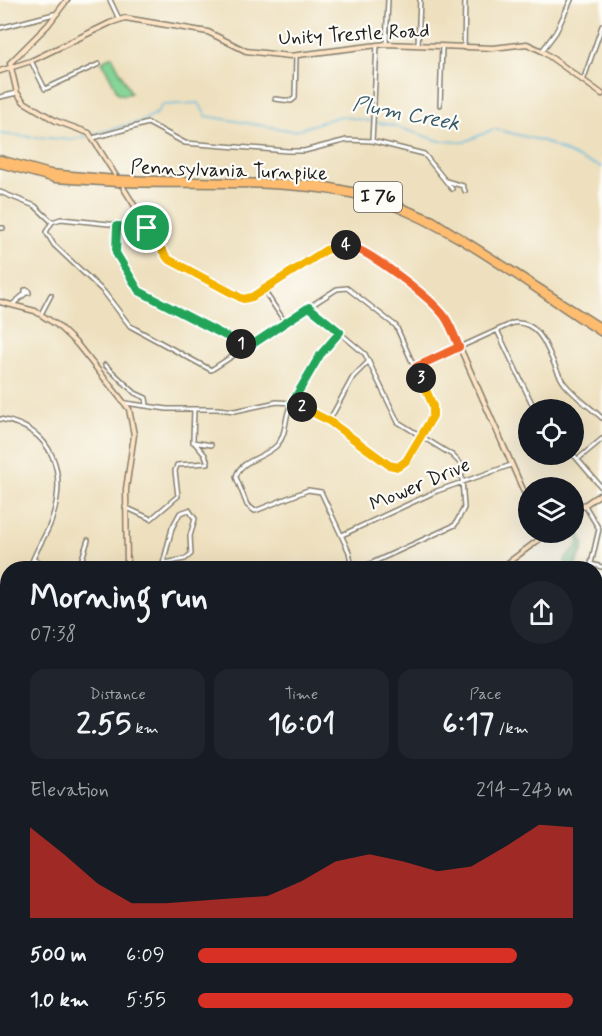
<!DOCTYPE html>
<html lang="en">
<head>
<meta charset="utf-8">
<style>
	body { margin:0; font-family:Mynerve,sans-serif; background:#20242c; color:#f1f3f6; height:100vh; display:flex; flex-direction:column; font-size:22px; white-space:nowrap }
	* { box-sizing:border-box; margin:0 }
	p { font-size:20px; color:#9ea1a6 }
	.icon { flex:none; width:33px; height:33px; fill:none; stroke:currentColor; stroke-width:2; stroke-linecap:round; stroke-linejoin:round }
	.map { position:relative; flex:1; overflow:hidden }
	.side { position:absolute; left:0px; top:561px; width:603px; height:476px; display:flex; flex-direction:column; background:#171b24; border-radius:24px 24px 0 0; box-shadow:0 6px 24px #0002 }
	.side>* { flex:none }
	.tools { position:absolute; left:518px; top:399px; display:grid; gap:12px }
	.tools a { display:grid; place-items:center; width:66px; height:66px; border-radius:50%; background:#171b24; box-shadow:0 6px 24px #0002; font-size:30px }
	.pin { position:absolute; display:grid; place-items:center; width:51px; height:51px; color:#fff; margin:-26px; border:3px solid #fff; border-radius:50%; box-shadow:0 2px 6px #0007 }
	.km { position:absolute; width:30px; height:30px; margin:-15px; border-radius:50%; background:#222; color:#fff; font-size:16px; line-height:30px; text-align:center }
	.round { display:grid; place-items:center; flex:none; width:63px; height:63px; border-radius:32px; background:#20242c }
	.head { display:flex; align-items:center; justify-content:space-between; height:102px; padding:0 30px }
	h1 { font-size:33px; font-weight:700; line-height:45px }
	.figures { display:grid; grid-template-columns:repeat(3,1fr); gap:9px; height:102px; padding:6px 30px }
	.figures div { display:grid; align-content:center; border-radius:15px; background:#20242c; text-align:center }
	.figures b { font-size:30px; font-weight:700 }
	.figures small { font-size:16px; font-weight:400 }
	.figures p { font-size:16px }
	.chart { height:168px; padding:12px 30px }
	.chart p { display:flex; justify-content:space-between }
	.chart svg { width:100%; height:108px; margin-top:6px; fill:#d93025; opacity:.7 }
	ul { padding:0 30px; list-style:none; font-size:20px }
	li { display:grid; grid-template-columns:96px 72px 1fr; align-items:center; height:45px }
	li i { height:15px; border-radius:8px; background:#d93025 }
	.map>svg:first-child { display:block }
	.green { fill:#82d395; stroke:#4f7858; stroke-width:1.5 }
	.forest { fill:#69b57e; stroke:#42684d; stroke-width:1.5 }
	.lines { fill:none; stroke-linecap:round; stroke-linejoin:round }
	.stream { stroke:#5fb7dc; stroke-width:1.5 }
	.street-casing { stroke:#857e6d; stroke-width:6 }
	.secondary-casing { stroke:#857e6d; stroke-width:7 }
	.highway-casing { stroke:#857e6d; stroke-width:9 }
	.street { stroke:#fff; stroke-width:3 }
	.secondary { stroke:#fee4c5; stroke-width:4 }
	.highway { stroke:#fdbc6f; stroke-width:6 }
	.highway-bridge-casing { stroke:#857e6d; stroke-width:9; stroke-linecap:butt }
	.highway-bridge { stroke:#fdbc6f; stroke-width:6 }
	.split-1-casing { stroke:#fff; stroke-width:12 }
	.split-2-casing { stroke:#fff; stroke-width:12 }
	.split-3-casing { stroke:#fff; stroke-width:12 }
	.split-4-casing { stroke:#fff; stroke-width:12 }
	.split-5-casing { stroke:#fff; stroke-width:12 }
	.split-1 { stroke:#22a559; stroke-width:8 }
	.split-2 { stroke:#22a559; stroke-width:8 }
	.split-3 { stroke:#f5b400; stroke-width:8 }
	.split-4 { stroke:#f0652b; stroke-width:8 }
	.split-5 { stroke:#f5b400; stroke-width:8 }
	.labels { text-anchor:middle; dominant-baseline:central; stroke-width:4.5; stroke-linejoin:round; paint-order:stroke }
	.shield { fill:#fdfcf7; stroke:#605f5e; stroke-width:1.5 }
	.shield-label { font-size:18px; font-weight:bold; fill:#1c1c1c }
	.street-label { font-size:20px; fill:#1c1c1c; stroke:#fdfcf7 }
	.water-label { font-size:21px; font-style:italic; fill:#375a69; stroke:#fdfcf7 }
</style>
</head>
<body>
<div class="map">
<svg width="602" height="1036" viewBox="0 0 602 1036">
	<rect width="100%" height="100%" fill="#fdfcf7"/>
	<filter id="ink" filterUnits="userSpaceOnUse"><feTurbulence type="fractalNoise" baseFrequency=".0167" numOctaves="2"/><feDisplacementMap in="SourceGraphic" scale="12" xChannelSelector="R" yChannelSelector="G"/><feConvolveMatrix kernelMatrix="1 2 1 2 8 2 1 2 1" color-interpolation-filters="sRGB"/></filter>
	<filter id="wash" filterUnits="userSpaceOnUse"><feTurbulence type="fractalNoise" baseFrequency=".008" numOctaves="4" result="noise"/><feDisplacementMap in="SourceGraphic" scale="24" xChannelSelector="R" yChannelSelector="G"/><feGaussianBlur stdDeviation="1.35" result="paint"/><feColorMatrix in="noise" values="0 0 0 0 0 0 0 0 0 0 0 0 0 0 0 0 0 1.4 0 .05"/><feComposite in="paint" operator="in"/></filter>
	<g filter="url(#wash)">
		<rect width="100%" height="100%" fill="#eee0be"/>
		<path class="green" d="M 112,56 L 131,93 L 124,95 L 118,93 L 102,61 Z"/>
		<path class="forest" d="M 573,525 C 590,545 583,548 574,568 L 566,568 L 565,559 L 579,544 Z
			M 602,675 L 602,761 L 596,759 L 596,678 Z
			M 596,822 L 602,834 L 602,891 L 596,884 Z
			M 0,927 L 8,933 L 5,1036 L 0,1036 Z
			M 596,985 L 602,987 L 602,1036 L 532,1036 L 530,1029 L 596,1029 Z
			M 87,1029 L 147,1029 L 148,1036 L 88,1036 Z
			M 280,1029 L 314,1029 L 321,1036 L 278,1036 Z
			M 382,1029 L 424,1029 L 423,1036 L 385,1036 Z
			M 433,1029 L 486,1029 L 477,1036 L 438,1036 Z"/>
		<g class="lines">
			<path class="stream" d="M 0,134 L 72,140 L 142,121 L 157,113 L 162,105 L 199,103 L 206,116 L 294,131 L 340,116 L 391,125 L 440,141 L 464,142 L 494,129 L 543,141 L 582,160 L 602,167
				M 119,1036 L 120,1029"/>
		</g>
	</g>
	<g filter="url(#ink)">
		<g class="lines">
			<defs>
				<path id="street" d="M 110,0 L 119,19
					M 0,28 L 58,13
					M 386,44 L 388,0
					M 418,45 L 420,0
					M 464,48 L 465,0
					M 542,51 L 556,32 L 571,0
					M 31,61 L 45,89 L 99,64
					M 583,81 L 602,26
					M 0,97 L 17,93
					M 275,99 L 291,101 L 295,98 L 296,56
					M 440,105 L 442,46
					M 93,138 L 148,123 L 185,143 L 288,151 L 304,151 L 347,140 L 372,141 L 424,154 L 452,189
					M 372,141 L 377,45
					M 446,181 L 463,186 L 465,191
					M 0,192 L 35,206 L 52,222
					M 117,226 L 116,253 L 137,289 L 246,348
					M 0,228 L 3,228
					M 263,289 L 285,322
					M 25,290 L 28,290 L 29,293 L 25,293 Z
					M 13,304 L 26,293
					M 309,307 L 365,354 L 398,422 L 452,455 L 461,464 L 464,508 L 455,525 L 361,568
					M 41,314 L 51,295
					M 497,330 L 535,410
					M 340,332 C 321,354 299,381 289,409 C 285,420 286,435 278,444 C 267,458 240,459 236,477 L 247,505 L 255,511 L 308,490 L 321,492 L 349,552 L 352,568
					M 105,365 L 135,393 L 146,398 L 147,405
					M 416,367 L 513,323 C 546,320 549,362 564,383 C 574,396 590,407 602,418
					M 125,403 L 167,409 L 217,409 L 235,411 L 277,402 L 292,403 L 329,421 L 394,467 L 407,461 L 434,411 L 396,326 L 347,288 L 337,289 L 211,370 L 130,326 L 104,292 L 54,245 L 46,232 L 52,222 L 61,219 L 147,228
					M 0,419 C 54,429 68,473 51,522 C 45,538 34,552 30,568
					M 329,421 L 353,377 L 369,361
					M 193,442 L 211,445
					M 573,454 L 602,488
					M 578,459 L 602,439
					M 584,504 L 599,529 L 590,568
					M 125,507 L 151,519 L 178,496 L 175,471 L 177,465 L 208,463 L 205,455 L 193,441 L 194,409
					M 342,535 L 437,491 L 511,465
					M 33,559 L 52,568
					M 591,564 L 602,567
					M 79,568 L 88,540
					M 162,568 L 172,528 L 180,513 L 189,510 L 195,519 L 190,536 L 191,554 L 185,559 L 165,563
					M 0,602 L 8,605
					M 596,626 L 602,635
					M 596,642 L 602,636
					M 0,703 L 8,702
					M 0,904 L 8,909
					M 197,1036 L 198,1029
					M 228,1036 L 229,1029"/>
				<path id="secondary" d="M 67,0 L 48,25 L 10,63 L 17,93 L 24,102 L 56,121 L 89,133 L 168,259 L 243,299 L 252,297 L 326,250 L 345,245 L 370,254 L 437,308 L 449,323 L 528,501
					M 0,71 L 31,61 L 110,23 L 125,18 L 208,32 L 246,51 L 290,56 L 386,44 L 493,48 L 527,44 L 542,51 L 602,94
					M 0,302 L 35,311 L 57,325 L 77,344 L 129,409 L 134,435 L 126,489 L 127,568
					M 573,513 L 602,493
					M 501,568 L 549,532
					M 0,876 L 8,854
					M 166,1036 L 167,1029"/>
				<path id="highway" d="M 0,159 L 50,173 L 116,179
					M 0,164 L 55,179 L 118,183
					M 119,179 L 316,184 L 371,195 L 433,220 L 602,328
					M 122,183 C 201,186 296,178 371,199 C 448,221 534,290 602,333"/>
			</defs>
			<use href="#street" class="street-casing"/>
			<use href="#secondary" class="secondary-casing"/>
			<use href="#highway" class="highway-casing"/>
			<use href="#street" class="street"/>
			<use href="#secondary" class="secondary"/>
			<use href="#highway" class="highway"/>
			<defs>
				<path id="highway-bridge" d="M 116,179 L 119,179
					M 118,183 L 122,183"/>
			</defs>
			<use href="#highway-bridge" class="highway-bridge-casing"/>
			<use href="#highway-bridge" class="highway-bridge"/>
		</g>
	</g>
	<g class="lines" filter="url(#ink)">
		<defs>
			<path id="split-1" d="M 147,228 L 117,226 L 116,253 L 139,291 L 241,344"/>
			<path id="split-2" d="M 241,344 L 247,348 L 309,307 L 340,332 L 320,355 L 292,403 L 302,407"/>
			<path id="split-3" d="M 302,407 L 329,421 L 389,465 L 398,467 L 406,461 L 433,416 L 433,406 L 421,378"/>
			<path id="split-4" d="M 346,245 C 368,249 431,298 445,317 C 451,326 455,337 459,347 L 416,367 L 421,378"/>
			<path id="split-5" d="M 147,228 L 168,259 L 243,299 L 252,297 L 326,250 L 346,245"/>
		</defs>
		<use href="#split-1" class="split-1-casing"/>
		<use href="#split-2" class="split-2-casing"/>
		<use href="#split-3" class="split-3-casing"/>
		<use href="#split-4" class="split-4-casing"/>
		<use href="#split-5" class="split-5-casing"/>
		<use href="#split-1" class="split-1"/>
		<use href="#split-2" class="split-2"/>
		<use href="#split-3" class="split-3"/>
		<use href="#split-4" class="split-4"/>
		<use href="#split-5" class="split-5"/>
	</g>
	<g class="labels">
		<rect class="shield" x="354" y="182" width="48" height="30" rx="4.5"/>
		<g class="shield-label">
			<text x="378" y="197">I 76</text>
		</g>
		<g class="street-label">
			<text transform="translate(354 35) rotate(-3)">Unity Trestle Road</text>
			<text transform="translate(229 171) rotate(2)">Pennsylvania Turnpike</text>
			<text transform="translate(420 485) rotate(-23)">Mower Drive</text>
		</g>
		<g class="water-label">
			<text transform="translate(406 114) rotate(11)">Plum Creek</text>
		</g>
	</g>
</svg>
<div class="tools">
<a><svg class="icon" aria-label="locate" viewBox="0 0 24 24"><circle cx="12" cy="12" r="6"/><path d="M12 2v4M12 18v4M2 12h4M18 12h4"/></svg></a>
<a><svg class="icon" aria-label="layers" viewBox="0 0 24 24"><path d="M12 4l9 5-9 5-9-5zM3 14l9 5 9-5"/></svg></a>
</div>
<div class="pin" style="left:147px;top:228px;background:#1e9e55"><svg class="icon" aria-label="arrive" viewBox="0 0 24 24"><path d="M6 21V4h12l-3 4 3 4H6"/></svg></div>
<b class="km" style="left:241px;top:344px">1</b>
<b class="km" style="left:302px;top:407px">2</b>
<b class="km" style="left:421px;top:378px">3</b>
<b class="km" style="left:346px;top:245px">4</b>
<section class="side">
<div class="head"><div><h1>Morning run</h1><p>07:38</p></div><a class="round"><svg class="icon" aria-label="share" viewBox="0 0 24 24"><path d="M12 15V3M7 8l5-5 5 5M5 13v7h14v-7"/></svg></a></div>
<div class="figures">
<div><p>Distance</p><b>2.55<small> km</small></b></div>
<div><p>Time</p><b>16:01</b></div>
<div><p>Pace</p><b>6:17<small> /km</small></b></div>
</div>
<div class="chart"><p><span>Elevation</span>214–243 m</p>
<svg viewBox="0 0 160 44" preserveAspectRatio="none"><path d="M0 44V7L10 18L20 30L30 38L40 38L50 37L60 36L70 35L80 29L90 21L100 18L110 21L120 25L130 23L140 15L150 6L160 7V44z"/></svg>
</div>
<ul>
<li><b>500 m</b>6:09<i style="width:85%"></i></li>
<li><b>1.0 km</b>5:55<i style="width:100%"></i></li>
</ul>
</section>
</div>
</body>
</html>
